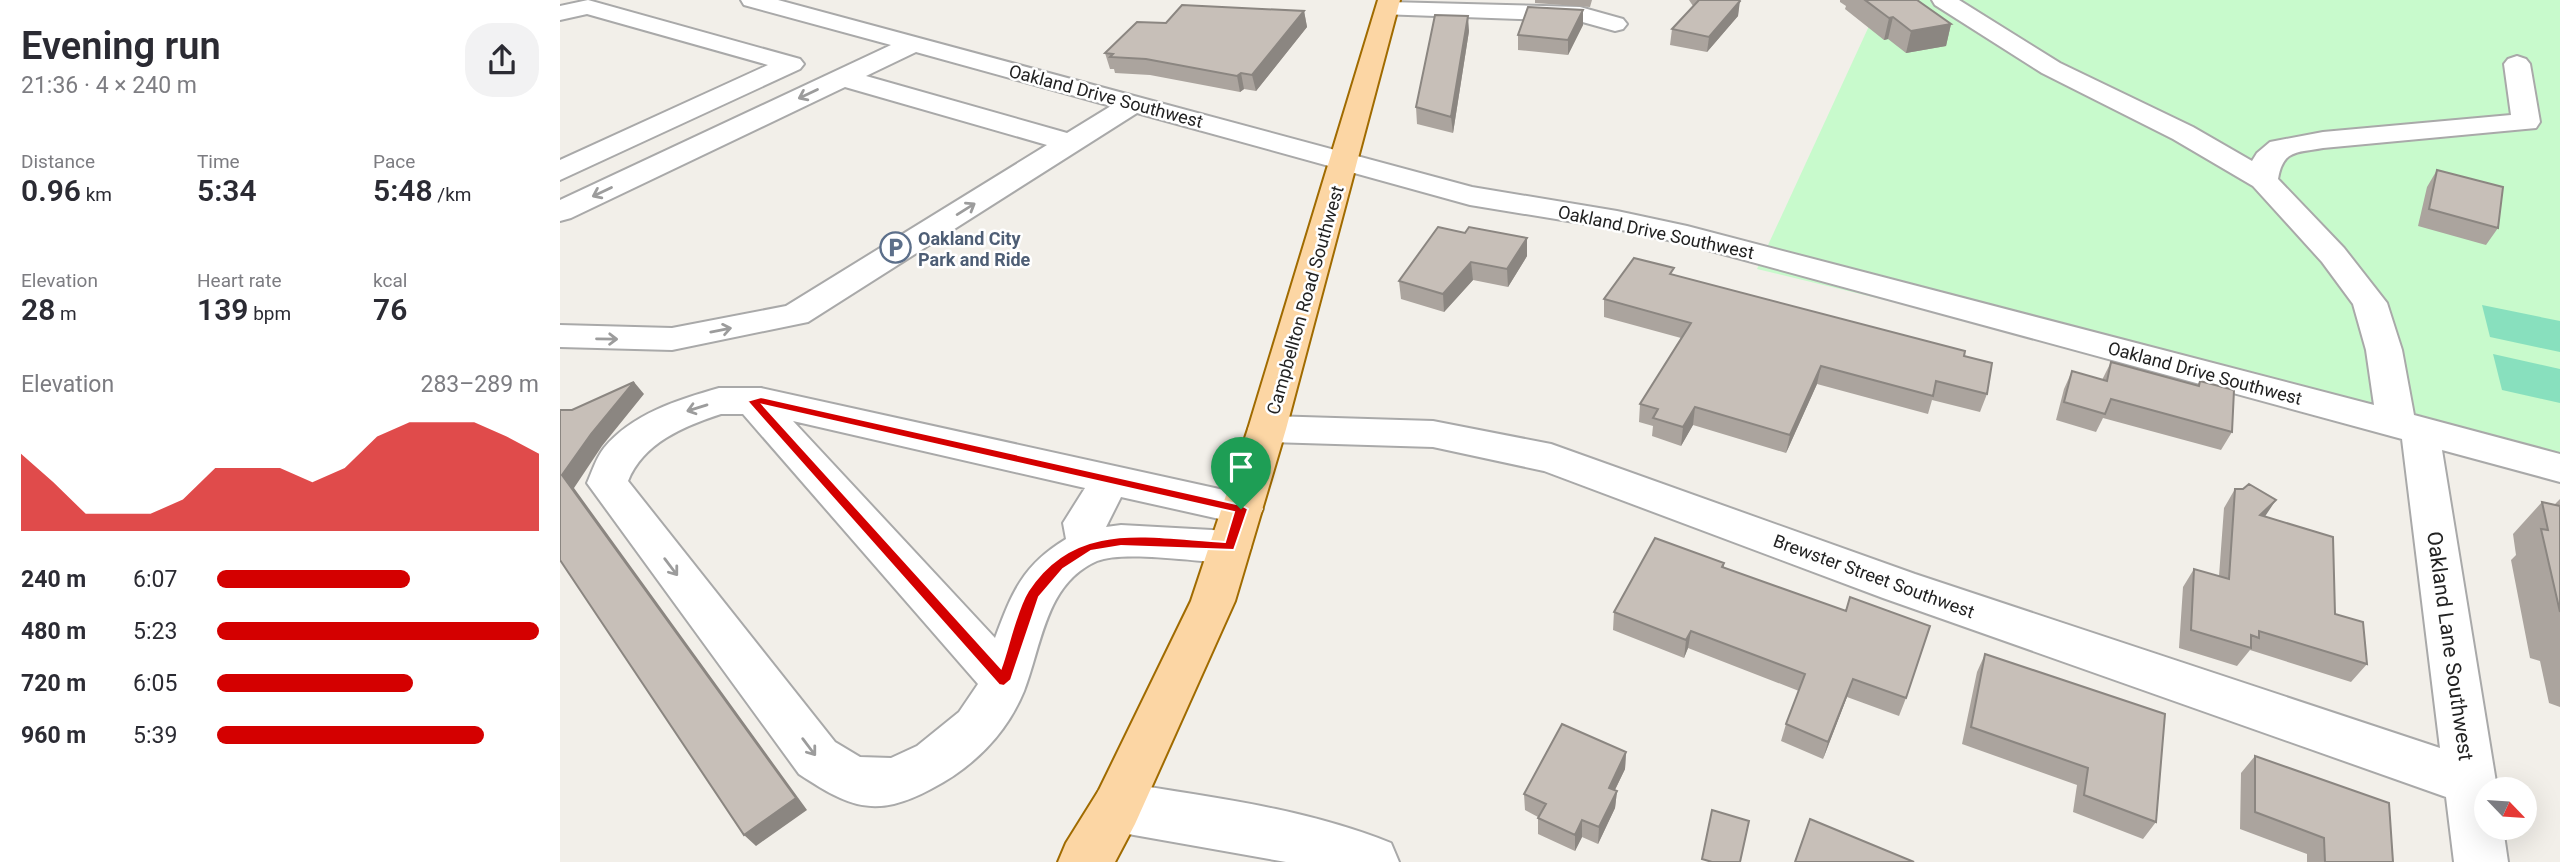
<!DOCTYPE html>
<html lang="en">
<head>
<meta charset="utf-8">
<style>
	body { margin:0; font-family:Roboto,sans-serif; background:#f2f2f3; color:#2b2b33; height:100vh; display:flex; flex-direction:column; font-size:26px; white-space:nowrap }
	* { box-sizing:border-box; margin:0 }
	p { font-size:23px; color:#7c7c81 }
	.icon { flex:none; width:38px; height:38px; fill:none; stroke:currentColor; stroke-width:2; stroke-linecap:round; stroke-linejoin:round }
	.map { position:relative; flex:1; overflow:hidden }
	.side { display:flex; flex-direction:column; background:#fff; width:560px }
	.side>* { flex:none }
	.needle { width:46px; rotate:115deg }
	.fabs { position:absolute; left:1914px; top:777px; display:grid; gap:14px }
	.fabs a { display:grid; place-items:center; width:63px; height:63px; border-radius:50%; background:#fff; box-shadow:0 7px 28px #0002; font-size:35px }
	.pin { position:absolute; display:grid; place-items:center; width:60px; height:60px; color:#fff; margin:-72px -30px; border-radius:50% 50% 50% 0; rotate:-45deg; box-shadow:0 0 7px #0007 }
	.pin .icon { rotate:45deg }
	.round { display:grid; place-items:center; flex:none; width:74px; height:74px; border-radius:28px; background:#f2f2f3 }
	.head { display:flex; align-items:center; justify-content:space-between; height:119px; padding:0 21px }
	h1 { font-size:38px; font-weight:600; line-height:52px }
	.metrics { display:grid; grid-template-columns:repeat(3,1fr); gap:10px; height:119px; padding:7px 21px }
	.metrics div { display:grid; align-content:center }
	.metrics b { font-size:30px; font-weight:600 }
	.metrics small { font-size:19px; font-weight:400 }
	.metrics p { font-size:19px }
	.chart { height:196px; padding:14px 21px }
	.chart p { display:flex; justify-content:space-between }
	.chart svg { width:100%; height:126px; margin-top:7px; fill:#d40000; opacity:.7 }
	ul { padding:0 21px; list-style:none; font-size:23px }
	li { display:grid; grid-template-columns:112px 84px 1fr; align-items:center; height:52px }
	li i { height:18px; border-radius:9px; background:#d40000 }
	main { display:flex; flex:1; min-height:0 }
	.map>svg:first-child { display:block }
	.park { fill:#c8facc }
	.pitch { fill:#88e0be }
	.lines { fill:none; stroke-linecap:round; stroke-linejoin:round }
	.minor-casing { stroke:#a9a9a9; stroke-width:4 }
	.major-casing { stroke:#a06b00; stroke-width:4 }
	.minor { fill:#fff; fill-rule:evenodd }
	.major { fill:#fcd6a4; fill-rule:evenodd }
	.wall { fill:#aba49e }
	.shaded-wall { fill:#8b8681 }
	.building { fill:#c7bfb8; stroke:#8b8681; stroke-width:2 }
	.oneway { stroke:#9c9c9c }
	.route { fill:#d40000; stroke:#fff; stroke-width:2; fill-rule:evenodd }
	.labels { text-anchor:middle; dominant-baseline:central; stroke-width:5; stroke-linejoin:round; paint-order:stroke }
	.street-label { font-size:18px; fill:#222; stroke:#fff }
	.service-label { font-size:18px; font-weight:bold; fill:#4e5e75; stroke:#fff; text-anchor:start }
	.near-street-label { font-size:21px; fill:#222; stroke:#fff }
</style>
</head>
<body>
<main>
<section class="side">
<div class="head"><div><h1>Evening run</h1><p>21:36 · 4 × 240 m</p></div><a class="round"><svg class="icon" aria-label="share" viewBox="0 0 24 24"><path d="M12 15V3M7 8l5-5 5 5M5 13v7h14v-7"/></svg></a></div>
<div class="metrics">
<div><p>Distance</p><b>0.96<small> km</small></b></div>
<div><p>Time</p><b>5:34</b></div>
<div><p>Pace</p><b>5:48<small> /km</small></b></div>
</div>
<div class="metrics">
<div><p>Elevation</p><b>28<small> m</small></b></div>
<div><p>Heart rate</p><b>139<small> bpm</small></b></div>
<div><p>kcal</p><b>76</b></div>
</div>
<div class="chart"><p><span>Elevation</span>283–289 m</p>
<svg viewBox="0 0 160 44" preserveAspectRatio="none"><path d="M0 44V17L10 27L20 38L30 38L40 38L50 33L60 22L70 22L80 22L90 27L100 22L110 11L120 6L130 6L140 6L150 11L160 17V44z"/></svg>
</div>
<ul>
<li><b>240 m</b>6:07<i style="width:60%"></i></li>
<li><b>480 m</b>5:23<i style="width:100%"></i></li>
<li><b>720 m</b>6:05<i style="width:61%"></i></li>
<li><b>960 m</b>5:39<i style="width:83%"></i></li>
</ul>
</section>
<div class="map">
<svg width="2000" height="862" viewBox="0 0 2000 862">
	<rect width="100%" height="100%" fill="#f2efe9"/>
	<path class="park" d="M 1321,0 L 2000,0 L 2000,463 L 1197,269 Z"/>
	<path class="pitch" d="M 1922,305 L 2000,321 L 2000,352 L 1930,337 Z
		M 1933,354 L 2000,369 L 2000,403 L 1942,390 Z"/>
	<g class="lines">
		<defs>
			<path id="minor" d="M 28,0 L 240,59 L 244,64 L 240,69 L 0,180 L 0,160 L 208,65 L 27,14 L 0,20 L 0,6 Z
				M 181,0 L 218,0 L 912,187 L 1057,211 L 1127,226 L 1814,405 L 1806,350 L 1793,304 L 1762,262 L 1693,186 L 1613,139 L 1482,73 L 1375,5 L 1372,0 L 1399,0 L 1500,63 L 1633,127 L 1692,161 L 1697,153 L 1710,142 L 1763,132 L 1951,115 L 1944,64 L 1948,59 L 1957,56 L 1966,59 L 1970,64 L 1980,122 L 1976,128 L 1763,148 C 1737,153 1723,149 1718,179 L 1784,248 L 1827,303 L 1842,350 L 1854,415 L 2000,454 L 2000,482 L 1882,450 L 1936,782 L 1936,789 L 1927,789 L 1927,828 L 1943,828 L 1948,862 L 1894,862 L 1886,797 L 1323,598 L 984,471 L 873,447 L 707,442 L 693,438 L 688,429 L 693,420 L 707,416 L 873,421 L 991,444 L 1355,574 L 1880,748 L 1842,439 L 1122,243 L 1057,229 L 910,205 L 577,113 L 248,322 L 112,350 L 0,347 L 0,325 L 112,328 L 226,306 L 487,145 L 285,87 L 11,218 L 0,221 L 0,200 L 331,45 L 184,5 ZM 356,52 L 551,106 L 507,133 L 306,76 Z
				M 828,2 L 1020,7 L 1063,19 L 1067,24 L 1063,29 L 1055,31 L 1019,21 L 820,14 L 816,9 L 820,4 Z
				M 159,388 L 201,388 L 682,494 L 697,498 L 703,509 L 697,520 L 682,524 L 561,497 L 546,527 L 561,525 L 670,531 L 685,535 L 691,547 L 685,559 L 670,563 C 639,562 563,550 537,561 C 485,584 482,645 464,691 C 446,735 412,768 371,789 C 315,819 289,807 239,774 L 27,483 C 32,472 36,458 44,448 C 72,414 117,400 159,388 ZM 161,414 L 183,414 L 418,684 L 399,712 L 357,746 L 331,758 L 300,757 L 275,742 L 68,481 C 83,443 124,426 161,414 ZM 233,421 L 525,488 L 503,523 L 506,539 C 463,565 452,592 435,638 Z
				M 557,782 C 650,797 744,808 831,843 L 839,862 L 726,862 L 557,832 L 539,824 L 531,807 L 539,790 Z"/>
			<path id="major" d="M 818,0 L 840,0 L 726,429 L 675,601 L 575,824 L 555,862 L 498,862 L 506,843 L 539,790 L 631,601 L 688,429 Z"/>
		</defs>
		<use href="#minor" class="minor-casing"/>
		<use href="#major" class="major-casing"/>
		<use href="#minor" class="minor"/>
		<use href="#major" class="major"/>
	</g>
	<path class="wall" d="M 975,0 L 1032,0 L 1030,7 L 975,3 Z
		M 1129,0 L 1179,0 L 1178,16 L 1147,52 L 1110,45 L 1112,29 L 1133,6 Z
		M 1280,0 L 1357,0 L 1391,24 L 1386,46 L 1346,53 L 1328,39 L 1324,40 L 1285,9 L 1286,6 L 1280,2 Z
		M 1023,10 L 1023,25 L 1008,55 L 958,50 L 958,35 Z
		M 744,11 L 747,27 L 696,91 L 684,89 L 680,92 L 590,75 L 555,73 L 554,69 L 550,69 L 545,53 L 606,23 Z
		M 909,31 L 893,133 L 857,124 L 856,107 Z
		M 1877,170 L 1938,228 L 1926,245 L 1858,226 L 1867,187 Z
		M 905,233 L 967,256 L 948,287 L 913,280 L 884,312 L 841,299 L 839,281 Z
		M 1113,275 L 1404,356 L 1427,394 L 1420,412 L 1372,400 L 1368,414 L 1257,384 L 1226,453 L 1133,425 L 1121,446 L 1092,436 L 1093,426 L 1079,422 L 1080,404 L 1121,338 L 1044,317 L 1044,299 Z
		M 1551,362 L 1637,385 L 1640,381 L 1672,432 L 1661,450 L 1543,418 L 1536,432 L 1496,420 L 1504,389 L 1512,371 L 1542,380 Z
		M 1675,489 L 1705,516 L 1775,614 L 1807,664 L 1791,682 L 1690,650 L 1677,666 L 1619,648 L 1623,587 L 1634,569 L 1659,576 L 1664,508 Z
		M 2000,499 L 2000,707 L 1989,703 L 1980,661 L 1970,658 L 1951,560 L 1956,555 L 1953,534 L 1982,502 L 1994,505 Z
		M 1164,563 L 1164,567 L 1346,698 L 1339,716 L 1287,697 L 1263,759 L 1221,741 L 1226,724 L 1239,691 L 1128,648 L 1124,658 L 1053,630 L 1054,612 Z
		M 1425,654 L 1596,822 L 1583,839 L 1513,812 L 1517,785 L 1402,744 L 1417,672 Z
		M 1066,752 L 1065,769 L 1055,790 L 1057,791 L 1055,808 L 1038,844 L 1022,837 L 1015,851 L 978,834 L 978,817 L 965,810 L 964,794 Z
		M 1695,756 L 1833,862 L 1747,862 L 1747,854 L 1680,829 L 1681,773 Z"/>
	<path class="shaded-wall" d="M 1180,1 L 1178,16 L 1147,52 L 1149,37 Z
		M 1023,10 L 1023,25 L 1008,55 L 1008,40 Z
		M 744,11 L 747,27 L 696,91 L 692,75 Z
		M 908,16 L 909,31 L 893,133 L 891,117 Z
		M 1333,17 L 1328,39 L 1324,40 L 1329,18 Z
		M 1391,24 L 1386,46 L 1346,53 L 1351,31 Z
		M 681,73 L 684,89 L 680,92 L 677,76 Z
		M 967,238 L 967,256 L 948,287 L 947,269 Z
		M 911,262 L 913,280 L 884,312 L 883,294 Z
		M 1261,366 L 1257,384 L 1226,453 L 1230,435 Z
		M 74,382 L 84,394 L 42,446 L 14,488 L 247,810 L 196,846 L 184,835 L 2,475 L 31,434 Z
		M 1135,407 L 1133,425 L 1121,446 L 1123,427 Z
		M 1716,500 L 1704,518 L 1700,515 Z
		M 1131,631 L 1128,648 L 1124,658 L 1126,640 Z
		M 1293,679 L 1287,697 L 1263,759 L 1268,742 Z
		M 1066,752 L 1065,769 L 1048,804 L 1049,788 Z
		M 1057,791 L 1055,808 L 1038,844 L 1039,827 Z
		M 1022,820 L 1022,837 L 1015,851 L 1015,835 Z"/>
	<path class="building" d="M 1139,0 L 1179,0 L 1180,1 L 1149,37 L 1112,29 Z
		M 1305,0 L 1357,0 L 1391,24 L 1351,31 L 1333,17 L 1329,18 Z
		M 622,5 L 744,11 L 692,75 L 681,73 L 677,76 L 586,59 L 550,57 L 553,54 L 545,53 L 577,22 L 606,23 Z
		M 968,7 L 1023,10 L 1008,40 L 958,35 Z
		M 875,15 L 908,16 L 891,117 L 856,107 Z
		M 1877,170 L 1943,187 L 1938,228 L 1869,209 Z
		M 878,227 L 905,233 L 909,227 L 967,238 L 947,269 L 911,262 L 883,294 L 839,281 Z
		M 1074,258 L 1114,268 L 1110,274 L 1405,351 L 1404,356 L 1432,363 L 1427,394 L 1376,381 L 1373,396 L 1261,366 L 1230,435 L 1135,407 L 1123,427 L 1093,418 L 1098,409 L 1080,404 L 1131,323 L 1044,299 Z
		M 1551,362 L 1639,386 L 1640,381 L 1674,390 L 1672,432 L 1551,399 L 1545,414 L 1504,402 L 1512,371 L 1547,381 Z
		M 74,382 L 31,434 L 2,475 L 236,798 L 184,835 L 0,560 L 0,410 L 12,410 Z
		M 1689,484 L 1716,500 L 1700,515 L 1773,537 L 1775,614 L 1803,622 L 1807,664 L 1699,631 L 1699,638 L 1691,635 L 1691,648 L 1631,630 L 1634,569 L 1669,579 L 1675,489 L 1683,489 Z
		M 1982,502 L 2000,506 L 2000,612 L 1981,529 L 1988,530 Z
		M 1095,538 L 1164,563 L 1162,567 L 1286,611 L 1290,597 L 1370,626 L 1346,698 L 1293,679 L 1268,742 L 1226,724 L 1245,674 L 1131,631 L 1126,640 L 1054,612 Z
		M 1425,654 L 1605,714 L 1596,822 L 1524,795 L 1528,768 L 1411,727 Z
		M 1002,724 L 1066,752 L 1049,788 L 1057,791 L 1039,827 L 1022,820 L 1015,835 L 978,818 L 986,804 L 964,794 Z
		M 1695,756 L 1829,803 L 1833,862 L 1765,862 L 1764,838 L 1695,812 Z
		M 1152,810 L 1189,821 L 1180,862 L 1152,862 L 1142,859 Z
		M 1250,819 L 1354,862 L 1235,862 Z"/>
	<defs><path id="oneway-shaft" d="M-6 0H5M1.5-3L5.5 0L1.5 3" fill="none" stroke-width="1.6" stroke-linecap="round" stroke-linejoin="round" transform="scale(1.75)"/></defs>
	<g class="oneway">
		<use href="#oneway-shaft" transform="translate(248 94) rotate(155)"/>
		<use href="#oneway-shaft" transform="translate(42 192) rotate(155)"/>
		<use href="#oneway-shaft" transform="translate(406 209) rotate(-32)"/>
		<use href="#oneway-shaft" transform="translate(161 330) rotate(-11)"/>
		<use href="#oneway-shaft" transform="translate(47 339) rotate(1)"/>
		<use href="#oneway-shaft" transform="translate(137 408) rotate(163)"/>
		<use href="#oneway-shaft" transform="translate(111 567) rotate(53)"/>
		<use href="#oneway-shaft" transform="translate(249 747) rotate(53)"/>
	</g>
	<path class="route" d="M 201,397 L 681,505 L 688,509 L 674,550 L 561,546 L 531,551 L 503,569 L 479,597 L 451,680 L 444,686 L 439,685 L 187,401 ZM 203,405 L 674,512 L 665,542 C 591,538 515,518 468,591 C 456,610 449,646 441,668 Z"/>
	<defs>
		<symbol id="parking-ring" viewBox="-11 -11 22 22"><circle r="9.5" fill="#fff" stroke="#5c6f8a" stroke-width="1.5"/><path d="M-3.5-5.5H1a3.5 3.5 0 0 1 0 7H-1V5.5H-3.5ZM-1-3.4V-.6H.8a1.4 1.4 0 0 0 0-2.8Z" fill="#5c6f8a"/></symbol>
	</defs>
	<g fill-rule="evenodd">
		<use href="#parking-ring" x="318" y="230" width="35" height="35"/>
	</g>
	<g class="labels">
		<g class="street-label">
			<text transform="translate(546 96) rotate(15)">Oakland Drive Southwest</text>
			<text transform="translate(1096 232) rotate(12)">Oakland Drive Southwest</text>
			<text transform="translate(745 300) rotate(-74)">Campbellton Road Southwest</text>
			<text transform="translate(1645 373) rotate(15)">Oakland Drive Southwest</text>
			<text transform="translate(1314 576) rotate(20)">Brewster Street Southwest</text>
		</g>
		<g class="service-label">
			<text x="358" y="238">Oakland City<tspan x="358" dy="21">Park and Ride</tspan></text>
		</g>
		<g class="near-street-label">
			<text transform="translate(1890 646) rotate(82)">Oakland Lane Southwest</text>
		</g>
	</g>
</svg>
<div class="fabs">
<a><svg class="needle" viewBox="-14 -14 28 28"><path d="M0-13l5 13h-10z" fill="#e53935"/><path d="M0 13l5-13h-10z" fill="#7c7c81"/></svg></a>
</div>
<div class="pin" style="left:681px;top:509px;background:#1e9e55"><svg class="icon" aria-label="arrive" viewBox="0 0 24 24"><path d="M6 21V4h12l-3 4 3 4H6"/></svg></div>
</div>
</main>
</body>
</html>
